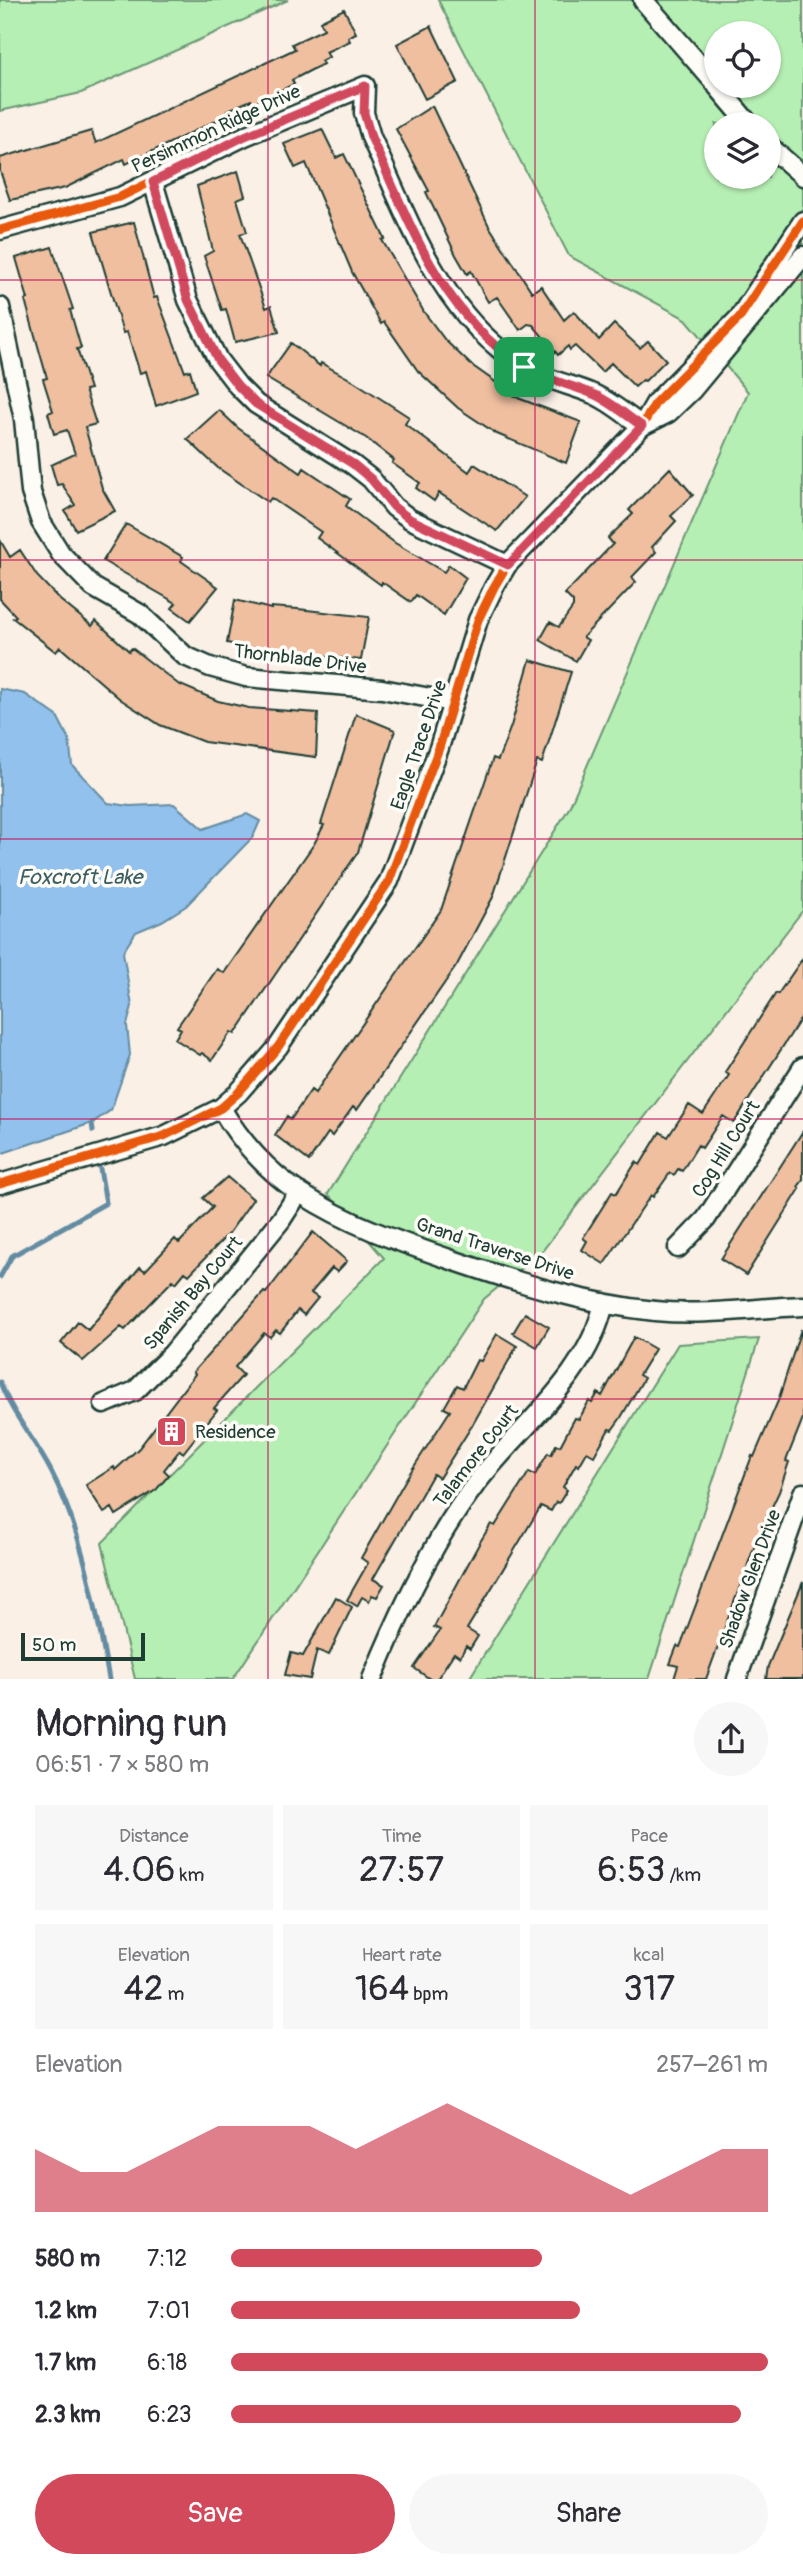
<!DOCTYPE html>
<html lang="en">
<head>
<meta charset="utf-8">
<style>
	body { margin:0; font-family:Pangolin,sans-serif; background:#f7f7f7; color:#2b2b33; height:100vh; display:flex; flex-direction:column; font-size:26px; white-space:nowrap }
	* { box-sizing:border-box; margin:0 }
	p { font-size:23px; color:#7c7c81 }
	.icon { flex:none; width:38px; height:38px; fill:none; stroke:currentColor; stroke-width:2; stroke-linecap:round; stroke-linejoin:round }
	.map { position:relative; height:1679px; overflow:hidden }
	.sheet { display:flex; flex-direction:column; background:#fff; flex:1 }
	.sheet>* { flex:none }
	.fabs { position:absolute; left:704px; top:21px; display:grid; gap:14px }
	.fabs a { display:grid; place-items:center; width:77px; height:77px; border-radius:50%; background:#fff; box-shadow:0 2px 5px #0004; font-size:35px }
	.scale { position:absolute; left:21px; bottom:18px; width:124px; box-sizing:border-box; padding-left:7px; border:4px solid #1f3d34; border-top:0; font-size:19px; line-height:24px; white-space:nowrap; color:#1f3d34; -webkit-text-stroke:5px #fdfcf7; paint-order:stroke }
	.pin { position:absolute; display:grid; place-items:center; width:60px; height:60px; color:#fff; margin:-30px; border-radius:14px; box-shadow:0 4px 10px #0006 }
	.round { display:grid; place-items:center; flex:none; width:74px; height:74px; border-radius:37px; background:#f7f7f7 }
	.summary { display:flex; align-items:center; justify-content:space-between; height:119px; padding:0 35px }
	h1 { font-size:38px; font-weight:600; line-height:52px }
	.metrics { display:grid; grid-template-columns:repeat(3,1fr); gap:10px; height:119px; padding:7px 35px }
	.metrics div { display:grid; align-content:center; border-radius:0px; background:#f7f7f7; text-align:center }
	.metrics b { font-size:35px; font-weight:600 }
	.metrics small { font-size:19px; font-weight:400 }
	.metrics p { font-size:19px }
	.chart { height:196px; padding:14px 35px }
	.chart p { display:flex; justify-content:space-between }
	.chart svg { width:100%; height:126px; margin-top:7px; fill:#d1495b; opacity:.7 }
	.button { display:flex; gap:14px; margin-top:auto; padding:14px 35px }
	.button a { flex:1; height:80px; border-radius:42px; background:#d1495b; color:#fff; font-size:28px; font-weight:600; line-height:80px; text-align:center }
	.button a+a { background:#f7f7f7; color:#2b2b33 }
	ul { padding:0 35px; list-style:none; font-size:23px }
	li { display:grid; grid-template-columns:112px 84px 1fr; align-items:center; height:52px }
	li i { height:18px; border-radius:9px; background:#d1495b }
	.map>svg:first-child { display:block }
	.green { fill:#b6efb3; stroke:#6a9674; stroke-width:2; fill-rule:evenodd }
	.water { fill:#91c1ec; stroke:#638ca2; stroke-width:2 }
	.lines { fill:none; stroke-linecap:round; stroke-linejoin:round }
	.stream { stroke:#638ca2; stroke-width:5 }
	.building { fill:#f0bfa0; stroke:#1f3d34; stroke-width:2 }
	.street-casing { stroke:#1f3d34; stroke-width:23 }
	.street { stroke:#fdfcf7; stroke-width:18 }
	.cycleway-casing { stroke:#fdfcf7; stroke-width:13 }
	.cycleway { stroke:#e8590c; stroke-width:9 }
	.route-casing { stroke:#fff; stroke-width:14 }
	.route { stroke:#d1495b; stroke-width:9 }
	.grid { fill:none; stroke:#c2185b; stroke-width:2; stroke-opacity:0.55 }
	.labels { text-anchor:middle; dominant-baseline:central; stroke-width:7; stroke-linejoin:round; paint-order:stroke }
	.street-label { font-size:19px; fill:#1f3d34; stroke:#fdfcf7 }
	.poi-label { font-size:19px; fill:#1f3d34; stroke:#fdfcf7; text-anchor:start }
	.water-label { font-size:21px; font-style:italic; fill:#3c5e62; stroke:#fdfcf7 }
</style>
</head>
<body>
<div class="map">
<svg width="803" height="1679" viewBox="0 0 803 1679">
	<rect width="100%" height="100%" fill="#faf0e6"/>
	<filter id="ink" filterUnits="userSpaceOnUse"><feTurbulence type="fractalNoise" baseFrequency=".0143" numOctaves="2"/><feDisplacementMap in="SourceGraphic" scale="14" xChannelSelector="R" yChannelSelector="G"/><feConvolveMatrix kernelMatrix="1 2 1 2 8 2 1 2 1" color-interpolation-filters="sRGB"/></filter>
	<g filter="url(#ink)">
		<path class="green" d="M 0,0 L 288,0 L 81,93 L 0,111 Z
			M 438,0 L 803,0 L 803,910 L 543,1250 L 484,1299 L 233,1679 L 135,1679 L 102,1543 L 384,1258 L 328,1194 L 569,808 L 748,392 L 686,319 L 569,256 ZM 716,33 L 768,33 L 768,86 L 716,86 ZM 716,124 L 768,124 L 768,177 L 716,177 Z
			M 759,1339 L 649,1679 L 469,1679 L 678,1344 Z"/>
		<path class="water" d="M 0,689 L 25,694 L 57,716 L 69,739 L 72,765 L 108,803 L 130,806 L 174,804 L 203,829 L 247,814 L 260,821 L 253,837 L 186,906 L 162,921 L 136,932 L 123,952 L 132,1006 L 127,1025 L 130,1055 L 111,1110 L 92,1123 L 0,1154 Z"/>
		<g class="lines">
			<path class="stream" d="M 92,1123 L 93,1131
				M 0,1277 L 12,1256 L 106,1203 L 100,1169
				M 0,1382 C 12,1414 35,1440 51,1471 C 84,1535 96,1609 109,1679"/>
		</g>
		<path class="building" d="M 344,9 L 356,33 L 348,37 L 350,41 L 326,52 L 329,57 L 321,61 L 323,64 L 292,80 L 294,84 L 253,104 L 251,100 L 228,110 L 230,114 L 126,164 L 124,159 L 65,188 L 10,200 L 0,171 L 0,158 L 91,131 L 96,143 L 295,49 L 292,44 L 324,29 L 320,21 Z
			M 431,26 L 458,82 L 425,99 L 397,44 Z
			M 432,106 L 489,226 L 532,292 L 541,286 L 564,320 L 574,311 L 599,340 L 614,324 L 640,348 L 648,341 L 666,360 L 645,381 L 643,380 L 635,387 L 611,363 L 602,372 L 575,346 L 570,350 L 568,346 L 558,355 L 533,325 L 528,324 L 520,330 L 497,297 L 488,302 L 471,271 L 467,274 L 456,255 L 426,192 L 429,191 L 396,129 Z
			M 322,129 L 336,158 L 344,154 L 385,239 L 382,240 L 424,312 L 445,340 L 470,364 L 518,398 L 581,422 L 566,463 L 497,434 L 458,408 L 418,371 L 384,322 L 381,324 L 352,272 L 306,163 L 295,168 L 284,144 Z
			M 238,171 L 245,196 L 237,199 L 247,232 L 240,234 L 266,308 L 271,306 L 279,332 L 235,342 L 226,309 L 222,310 L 204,256 L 213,251 L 197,186 Z
			M 134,222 L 154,298 L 157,297 L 185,372 L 190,370 L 196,391 L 156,406 L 146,371 L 140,373 L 127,332 L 123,333 L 93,232 Z
			M 52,247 L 73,309 L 70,310 L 81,348 L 77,349 L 90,389 L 85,390 L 96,424 L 85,427 L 102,488 L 115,511 L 76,530 L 65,511 L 75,505 L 62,484 L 57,485 L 51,465 L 75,454 L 67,430 L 54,434 L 48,413 L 53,411 L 43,379 L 47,378 L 25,300 L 28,299 L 16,258 Z
			M 291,343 L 320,366 L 321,363 L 355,382 L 409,417 L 405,424 L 469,472 L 474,464 L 525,497 L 497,531 L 439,493 L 434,501 L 416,488 L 420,483 L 392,463 L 394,460 L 366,438 L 266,378 Z
			M 219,410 L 238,428 L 301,473 L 304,468 L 350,499 L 346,506 L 395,543 L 444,572 L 449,565 L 466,578 L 444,615 L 416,595 L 411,602 L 382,582 L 381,585 L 317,538 L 321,532 L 271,498 L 268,502 L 218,468 L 187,439 Z
			M 670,468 L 693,495 L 671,516 L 676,521 L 652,547 L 656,552 L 632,577 L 636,582 L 583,637 L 588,640 L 576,661 L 540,640 L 550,622 L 559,627 L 573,607 L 573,602 L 565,594 L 613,544 L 608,538 L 633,514 L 629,510 Z
			M 126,524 L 183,557 L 181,561 L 218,587 L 190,621 L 172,608 L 176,603 L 103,561 Z
			M 0,540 L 10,557 L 20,550 L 37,576 L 60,600 L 92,626 L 96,621 L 129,651 L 132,648 L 178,684 L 218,701 L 249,708 L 318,713 L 316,757 L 204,742 L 160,725 L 120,699 L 60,647 L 56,652 L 13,618 L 16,616 L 0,599 Z
			M 235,600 L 271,609 L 271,607 L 298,609 L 369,617 L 361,660 L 254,649 L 227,643 Z
			M 530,660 L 571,672 L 542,763 L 537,761 L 493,897 L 457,965 L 357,1110 L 353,1107 L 332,1136 L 328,1133 L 309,1161 L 275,1135 L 287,1116 L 291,1119 L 311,1090 L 315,1093 L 441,910 L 493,758 L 498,760 L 511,726 Z
			M 356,714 L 395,730 L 358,852 L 235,1034 L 231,1032 L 212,1060 L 202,1053 L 200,1055 L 175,1039 L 181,1029 L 177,1027 L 217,969 L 224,973 L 314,844 L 324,825 L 321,824 Z
			M 803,958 L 803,1015 L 734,1123 L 723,1116 L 702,1148 L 698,1145 L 682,1171 L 678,1169 L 674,1175 L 670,1173 L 653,1197 L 651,1195 L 604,1264 L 582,1250 L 587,1241 L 583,1238 L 612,1192 L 616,1194 L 636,1162 L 640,1165 L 660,1132 L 668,1137 L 689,1105 L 703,1114 L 729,1075 L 725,1072 L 776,993 L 778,994 Z
			M 803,1131 L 803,1180 L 798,1187 L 800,1189 L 746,1275 L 721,1259 Z
			M 227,1177 L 253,1199 L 229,1233 L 189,1275 L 185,1272 L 176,1283 L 173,1280 L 125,1330 L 121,1327 L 83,1361 L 61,1343 L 78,1322 L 88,1330 L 140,1267 L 145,1271 L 175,1239 L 179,1243 L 213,1207 L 203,1198 Z
			M 313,1232 L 347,1261 L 337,1272 L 332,1268 L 311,1293 L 318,1298 L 304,1315 L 298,1310 L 280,1333 L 276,1330 L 270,1337 L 264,1333 L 235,1367 L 243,1375 L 214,1408 L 217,1410 L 183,1453 L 180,1450 L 164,1470 L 169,1475 L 156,1490 L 116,1515 L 112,1508 L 104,1513 L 86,1485 L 114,1467 L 115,1470 L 139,1448 L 195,1374 L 193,1372 L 264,1292 L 266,1293 Z
			M 525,1313 L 549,1327 L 537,1347 L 513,1333 Z
			M 801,1329 L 803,1418 L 786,1461 L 789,1462 L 779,1492 L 759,1534 L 706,1679 L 674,1679 L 678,1666 L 670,1664 L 677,1646 L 680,1647 L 752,1456 L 754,1457 L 778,1401 Z
			M 497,1334 L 517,1346 L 473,1424 L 439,1478 L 433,1474 L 373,1579 L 384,1585 L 377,1597 L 372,1595 L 369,1601 L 362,1597 L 357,1606 L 347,1600 L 368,1563 L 361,1558 L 406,1479 L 450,1411 L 444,1408 L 457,1385 L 463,1388 L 477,1360 L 481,1361 Z
			M 634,1337 L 655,1349 L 639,1375 L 644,1378 L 620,1419 L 612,1430 L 609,1429 L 594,1456 L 587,1452 L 579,1466 L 576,1464 L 563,1487 L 567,1490 L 559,1503 L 556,1502 L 551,1511 L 541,1506 L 467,1629 L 478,1636 L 470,1649 L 466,1646 L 460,1657 L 454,1653 L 437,1679 L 430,1679 L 414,1668 L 440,1630 L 434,1627 L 480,1542 L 491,1524 L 495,1526 L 529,1472 L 535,1475 L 548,1453 L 551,1455 L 556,1445 L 560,1446 L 575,1418 L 579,1419 L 589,1401 L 592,1403 L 598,1393 L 602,1396 Z
			M 803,1582 L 803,1679 L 766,1679 L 768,1666 Z
			M 336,1597 L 352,1607 L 329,1655 L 317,1650 L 310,1679 L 285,1675 L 291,1653 L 303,1656 Z"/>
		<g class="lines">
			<defs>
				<path id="street" d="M 643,0 L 716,84
					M 717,86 L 749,124
					M 768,145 L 803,176
					M 153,182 L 188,300 L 218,360 L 238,386 L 256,404 L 353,465 L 371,479 L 394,507 L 410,519 L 507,565
					M 0,230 L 120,197 L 245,136 L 365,86 L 364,113 L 371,137 C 409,221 441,315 523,366 C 544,380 570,384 593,394 C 610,401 627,416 642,426
					M 0,307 L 24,419 L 31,492 L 41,522 L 61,554 L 93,587 L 140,614 L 185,656 L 210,667 L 246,677 L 382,689 L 452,702
					M 642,426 L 668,413 L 692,390 L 803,256
					M 221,1108 C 240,1141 268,1172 300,1193 C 347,1224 402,1243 455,1261 C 520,1283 586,1304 655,1311 C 704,1316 753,1308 803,1306
					M 0,1184 L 164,1136 L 221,1108 L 238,1093 L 278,1047 L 389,881 L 439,748 L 478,620 L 494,587 L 507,565 L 642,426 L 656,402 L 739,318 L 803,221
					M 678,1248 L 706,1219 L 803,1067
					M 104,1404 L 135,1391 L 173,1353 L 281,1220 L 299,1192
					M 372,1679 C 399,1613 432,1542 475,1485 C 519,1427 588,1377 604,1303
					M 737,1679 L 803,1493"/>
			</defs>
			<use href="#street" class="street-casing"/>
			<use href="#street" class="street"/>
			<defs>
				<path id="cycleway" d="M 0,230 L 120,197 L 245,136 L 365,86 L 364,113 L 371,137 C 409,221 441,315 523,366 C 544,380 570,384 593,394 C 610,401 627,416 642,426
					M 0,1184 L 164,1136 L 221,1108 L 238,1093 L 278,1047 L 389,881 L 439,748 L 478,620 L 494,587 L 507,565 L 642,426 L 656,402 L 739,318 L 803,221"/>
			</defs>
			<use href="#cycleway" class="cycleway-casing"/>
			<use href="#cycleway" class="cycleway"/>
		</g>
	</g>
	<g class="lines" filter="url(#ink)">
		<defs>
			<path id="route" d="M 365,86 L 364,113 L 371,137 C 409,221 441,315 523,366 C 544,380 570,384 593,394 C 610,401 627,416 642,426 L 508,565 L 410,519 L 394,507 L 371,479 L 353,464 L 256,404 L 238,386 L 218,360 L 188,300 L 153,182 L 245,136 Z"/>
		</defs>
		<use href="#route" class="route-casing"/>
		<use href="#route" class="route"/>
	</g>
	<path class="grid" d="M 268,0 L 268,1679M 535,0 L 535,1679M 0,280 L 803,280M 0,560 L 803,560M 0,839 L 803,839M 0,1119 L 803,1119M 0,1399 L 803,1399"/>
	<defs>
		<symbol id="building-square" viewBox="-11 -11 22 22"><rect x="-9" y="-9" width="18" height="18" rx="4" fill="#d1495b" stroke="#fdfcf7"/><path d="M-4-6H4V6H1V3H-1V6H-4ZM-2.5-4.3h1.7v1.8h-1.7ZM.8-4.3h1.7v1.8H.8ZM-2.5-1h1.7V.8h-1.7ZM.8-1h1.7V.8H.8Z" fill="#fff"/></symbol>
	</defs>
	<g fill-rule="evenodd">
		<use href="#building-square" x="154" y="1414" width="35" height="35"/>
	</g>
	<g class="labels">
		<g class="street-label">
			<text transform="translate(216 129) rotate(-25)">Persimmon Ridge Drive</text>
			<text transform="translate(300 659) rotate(7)">Thornblade Drive</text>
			<text transform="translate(419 745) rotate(-71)">Eagle Trace Drive</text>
			<text transform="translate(726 1149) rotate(-58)">Cog Hill Court</text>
			<text transform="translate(495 1249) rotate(18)">Grand Traverse Drive</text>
			<text transform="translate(193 1293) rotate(-50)">Spanish Bay Court</text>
			<text transform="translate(476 1456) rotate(-52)">Talamore Court</text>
			<text transform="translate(750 1579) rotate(-70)">Shadow Glen Drive</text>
		</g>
		<g class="poi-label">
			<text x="195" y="1432">Residence</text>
		</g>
		<g class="water-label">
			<text x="80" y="877">Foxcroft Lake</text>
		</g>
	</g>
</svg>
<div class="fabs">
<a><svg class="icon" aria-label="locate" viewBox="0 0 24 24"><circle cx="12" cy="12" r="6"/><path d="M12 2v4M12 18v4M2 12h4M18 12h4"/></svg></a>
<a><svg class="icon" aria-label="layers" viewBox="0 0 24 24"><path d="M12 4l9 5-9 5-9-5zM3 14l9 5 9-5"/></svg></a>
</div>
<div class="scale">50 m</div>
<div class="pin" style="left:524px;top:367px;background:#1e9e55"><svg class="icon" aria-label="arrive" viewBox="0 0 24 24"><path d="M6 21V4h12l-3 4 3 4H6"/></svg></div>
</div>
<section class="sheet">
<div class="summary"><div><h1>Morning run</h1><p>06:51 · 7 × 580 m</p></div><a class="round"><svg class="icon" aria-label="share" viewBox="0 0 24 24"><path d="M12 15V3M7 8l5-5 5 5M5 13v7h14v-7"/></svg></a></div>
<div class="metrics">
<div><p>Distance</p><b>4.06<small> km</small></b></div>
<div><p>Time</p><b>27:57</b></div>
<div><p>Pace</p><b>6:53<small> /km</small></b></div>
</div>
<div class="metrics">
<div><p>Elevation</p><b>42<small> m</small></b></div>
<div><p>Heart rate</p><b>164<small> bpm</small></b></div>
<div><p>kcal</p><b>317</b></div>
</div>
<div class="chart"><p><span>Elevation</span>257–261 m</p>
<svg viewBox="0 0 160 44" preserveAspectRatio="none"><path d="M0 44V22L10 30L20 30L30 22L40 14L50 14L60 14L70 22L80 14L90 6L100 14L110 22L120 30L130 38L140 30L150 22L160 22V44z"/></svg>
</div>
<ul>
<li><b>580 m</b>7:12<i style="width:58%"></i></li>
<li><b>1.2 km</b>7:01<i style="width:65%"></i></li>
<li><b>1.7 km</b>6:18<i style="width:100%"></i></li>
<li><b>2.3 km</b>6:23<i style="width:95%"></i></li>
</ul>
<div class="button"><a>Save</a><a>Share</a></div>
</section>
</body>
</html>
